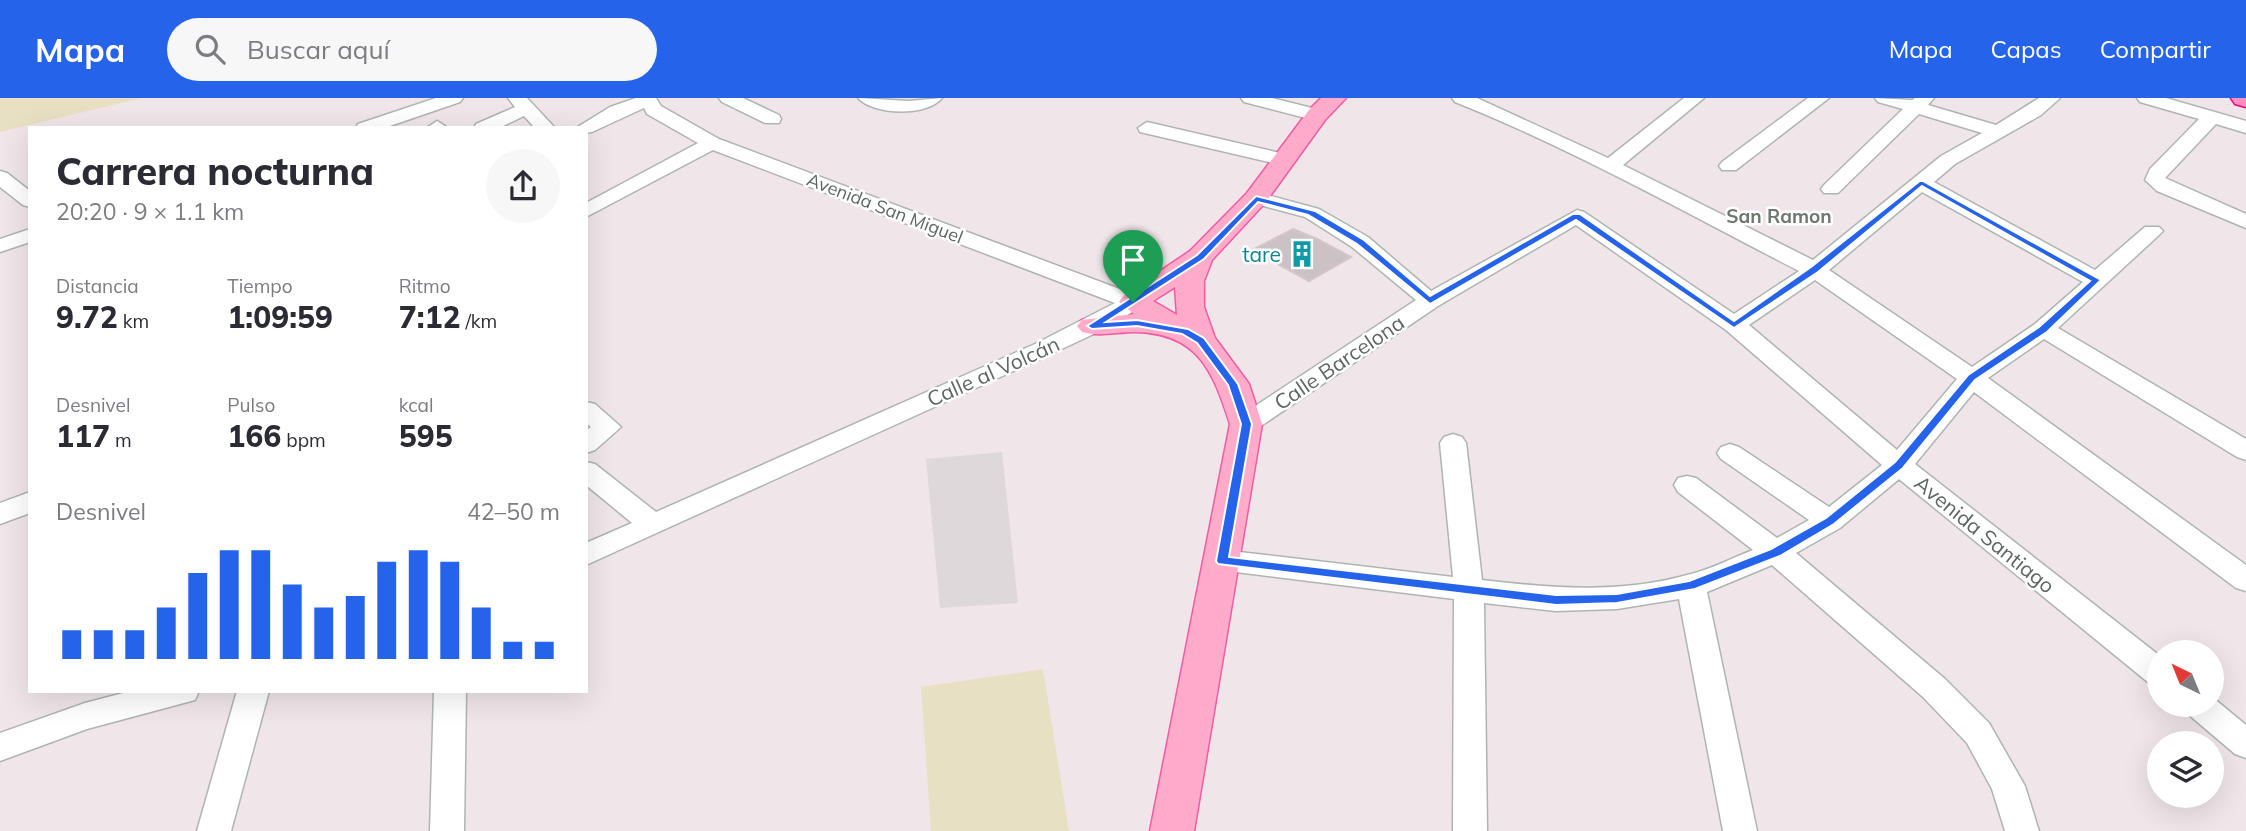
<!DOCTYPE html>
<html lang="es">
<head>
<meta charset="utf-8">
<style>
	body { margin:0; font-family:Mulish,sans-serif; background:#f7f7f7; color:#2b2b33; height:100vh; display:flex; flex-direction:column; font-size:26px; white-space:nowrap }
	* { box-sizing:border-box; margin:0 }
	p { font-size:23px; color:#7c7c81 }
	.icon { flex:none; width:38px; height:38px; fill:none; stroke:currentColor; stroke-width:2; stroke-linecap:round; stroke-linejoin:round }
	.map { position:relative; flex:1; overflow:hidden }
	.drawer { position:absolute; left:28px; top:28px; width:560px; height:567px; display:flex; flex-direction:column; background:#fff; border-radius:0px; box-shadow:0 7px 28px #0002 }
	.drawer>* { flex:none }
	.needle { width:46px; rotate:317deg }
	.buttons { position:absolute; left:2147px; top:542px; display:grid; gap:14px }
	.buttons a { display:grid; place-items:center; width:77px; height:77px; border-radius:50%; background:#fff; box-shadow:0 7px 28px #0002; font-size:35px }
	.pin { position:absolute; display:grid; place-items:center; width:60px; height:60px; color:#fff; margin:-72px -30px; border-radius:50% 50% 50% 0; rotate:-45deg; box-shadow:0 0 7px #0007 }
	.pin .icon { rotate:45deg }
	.round { display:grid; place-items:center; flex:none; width:74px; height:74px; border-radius:37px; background:#f7f7f7 }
	.overview { display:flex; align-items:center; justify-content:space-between; height:119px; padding:0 28px }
	h1 { font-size:38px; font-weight:800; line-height:52px }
	.stats { display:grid; grid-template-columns:repeat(3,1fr); gap:10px; height:119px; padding:7px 28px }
	.stats div { display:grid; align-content:center }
	.stats b { font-size:30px; font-weight:800 }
	.stats small { font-size:19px; font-weight:400 }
	.stats p { font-size:19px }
	.chart { height:196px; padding:14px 28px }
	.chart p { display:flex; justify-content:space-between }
	.chart svg { width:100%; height:126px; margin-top:7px; stroke:#2563eb; stroke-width:6 }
	header { display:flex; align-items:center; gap:42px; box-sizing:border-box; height:98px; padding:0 35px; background:#2563eb; color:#fff }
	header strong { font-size:33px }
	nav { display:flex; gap:38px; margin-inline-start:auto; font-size:24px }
	.search { width:490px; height:63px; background:#f7f7f7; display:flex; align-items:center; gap:18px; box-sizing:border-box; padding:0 24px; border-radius:38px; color:#7c7c81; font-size:26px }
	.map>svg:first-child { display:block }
	.industrial { fill:#ded8da }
	.green { fill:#e7e0c2 }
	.building { fill:#cbc2c6; stroke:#d5c4cc; stroke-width:2 }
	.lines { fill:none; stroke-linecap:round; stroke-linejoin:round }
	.minor-casing { stroke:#aeb5b1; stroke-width:3 }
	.major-casing { stroke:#f35ba3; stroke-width:3 }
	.highway-casing { stroke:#f5007c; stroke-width:3 }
	.minor { fill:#fff; fill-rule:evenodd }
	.major { fill:#ffabc9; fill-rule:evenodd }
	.highway { fill:#fe8ec0; fill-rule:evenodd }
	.route { fill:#2563eb; stroke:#fff; stroke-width:2; fill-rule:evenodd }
	.labels { text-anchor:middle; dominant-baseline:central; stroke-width:5; stroke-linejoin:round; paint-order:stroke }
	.far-street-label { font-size:18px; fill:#5d6660; stroke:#fff }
	.far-neighbourhood-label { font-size:19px; font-weight:bold; fill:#6e7871; stroke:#fff }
	.culture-label { font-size:21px; fill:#0d838f; stroke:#fff; text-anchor:end }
	.street-label { font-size:21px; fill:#5d6660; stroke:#fff }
</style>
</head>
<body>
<header>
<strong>Mapa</strong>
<div class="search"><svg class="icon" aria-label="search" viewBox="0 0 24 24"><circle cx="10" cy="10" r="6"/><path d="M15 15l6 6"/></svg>Buscar aquí</div>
<nav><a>Mapa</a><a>Capas</a><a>Compartir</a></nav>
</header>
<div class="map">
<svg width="2246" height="733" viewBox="0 0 2246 733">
	<rect width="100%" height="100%" fill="#f0e6ea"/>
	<path class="industrial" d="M 1002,354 L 1018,505 L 940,510 L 926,361 Z"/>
	<path class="green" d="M 0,0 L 142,0 L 0,34 Z
		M 1043,571 L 1069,733 L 931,733 L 921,589 Z"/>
	<path class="building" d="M 1293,131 L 1317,141 L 1351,159 L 1309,183 L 1252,152 Z"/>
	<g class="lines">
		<defs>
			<path id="minor" d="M 436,0 L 463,0 L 460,4 L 384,30 L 356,30 L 358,26 Z
				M 508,0 L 527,0 L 555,30 L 535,30 L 524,18 L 499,30 L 474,30 L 476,26 L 515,9 Z
				M 636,0 L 656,0 L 661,8 L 719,41 L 1141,199 L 1144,204 L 1141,209 L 1100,233 L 1051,256 L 586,467 L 586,445 L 632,425 L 586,387 L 586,364 L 595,366 L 656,414 L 1035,246 L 1115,205 L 713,52 L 586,119 L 586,105 L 698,45 L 647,16 L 644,10 L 592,34 L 586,35 L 586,30 L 576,30 L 610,9 Z
				M 719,0 L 743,0 L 779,17 L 781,21 L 779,25 L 765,25 L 722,4 Z
				M 858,0 L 909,3 L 942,0 C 927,19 873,17 858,0 Z
				M 1241,0 L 1272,0 L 1324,13 L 1326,17 L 1317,23 L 1244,4 Z
				M 1452,0 L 1477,0 L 1608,60 L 1684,0 L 1704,0 L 1623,67 L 1813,162 L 1941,58 L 1982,35 L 1919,16 L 1838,95 L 1824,95 L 1821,91 L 1824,87 L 1903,11 L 1878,4 L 1875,0 L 1912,2 L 1915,0 L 1934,0 L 1928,7 L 1996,27 L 2039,0 L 2060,0 L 2041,17 L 1955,66 L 1934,84 L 2095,172 L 2145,129 L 2159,129 L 2163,133 L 2159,137 L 2058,230 L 2246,341 L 2246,362 L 2237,359 L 2044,241 L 1988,280 L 2246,467 L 2246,493 L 2236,490 L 1974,294 L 1915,366 L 2160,558 L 2160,588 L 2149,585 L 1899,381 L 1840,430 L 1796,455 L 1945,581 L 1989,625 L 2025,688 L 2039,733 L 2005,733 L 1992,691 L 1967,645 L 1923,599 L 1772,467 L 1707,494 L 1757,733 L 1723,733 L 1679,501 L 1617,511 L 1556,513 L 1484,505 L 1487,733 L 1453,733 L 1454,501 L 1212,471 L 1208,463 L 1212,455 L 1222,452 L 1453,479 L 1440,345 L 1444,339 L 1453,336 L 1462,339 L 1466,345 L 1482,482 C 1550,490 1620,496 1687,477 C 1710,472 1732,460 1753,452 L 1678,394 L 1674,387 L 1678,380 L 1687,378 L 1696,380 L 1777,440 L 1809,422 L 1721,361 L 1717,355 L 1721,349 L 1730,346 L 1739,349 L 1829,409 L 1882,367 L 1726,232 L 1576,127 L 1438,208 L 1255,332 L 1246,335 L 1237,332 L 1233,326 L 1237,320 L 1416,202 L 1352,149 L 1305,119 L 1249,104 L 1246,100 L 1249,96 L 1256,94 L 1319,111 L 1368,139 L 1431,193 L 1577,112 L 1584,114 L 1734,216 L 1799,173 C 1686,115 1573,51 1455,4 ZM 1922,94 L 2083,184 L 2035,226 L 1972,269 L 1829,172 ZM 1815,182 L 1957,281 L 1897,352 L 1749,227 Z
				M 1808,0 L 1829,0 L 1736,72 L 1722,72 L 1719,68 L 1722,64 Z
				M 2137,0 L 2166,0 L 2246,23 L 2246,35 L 2216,26 L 2165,80 L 2246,116 L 2246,130 L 2157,93 L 2145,82 L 2150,71 L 2199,21 L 2140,4 Z
				M 437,23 L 448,30 L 428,29 Z
				M 1147,24 L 1293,58 L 1296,62 L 1286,68 L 1140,34 L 1138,30 Z
				M 0,73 L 7,75 L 30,93 L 30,109 L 23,107 L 0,89 Z
				M 30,131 L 30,144 L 0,154 L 0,141 Z
				M 586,304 L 595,306 L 621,329 L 595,352 L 586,355 L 586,333 L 591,329 L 586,325 Z
				M 30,394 L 30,415 L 0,426 L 0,405 Z
				M 131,593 L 199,593 L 195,602 L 87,631 L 0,663 L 0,635 L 85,605 Z
				M 237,593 L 269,593 L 231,733 L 197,733 Z
				M 434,593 L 466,593 L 464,733 L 430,733 Z
				M 2212,599 L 2246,627 L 2246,660 L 2235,656 L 2188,616 L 2183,607 L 2212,607 Z"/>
			<path id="major" d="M 1321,0 L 1346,0 L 1325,22 L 1265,105 L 1212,162 L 1204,183 L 1204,209 L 1215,240 L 1249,286 L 1262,326 L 1194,733 L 1150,733 L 1230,326 C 1213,273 1198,235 1135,234 C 1117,234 1100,239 1082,234 L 1077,228 L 1082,222 L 1134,216 L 1119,204 L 1123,198 L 1190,153 L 1247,95 L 1309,12 ZM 1175,189 L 1177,217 L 1153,203 Z"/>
			<path id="highway" d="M 2231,0 L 2246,0 L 2246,9 L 2235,6 Z"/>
		</defs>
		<use href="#minor" class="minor-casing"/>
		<use href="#major" class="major-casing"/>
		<use href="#highway" class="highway-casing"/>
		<use href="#minor" class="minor"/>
		<use href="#major" class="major"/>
		<use href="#highway" class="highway"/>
	</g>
	<path class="route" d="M 1921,82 L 2101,182 L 2047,234 L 1975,282 L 1903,370 L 1834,426 L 1780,458 L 1695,491 L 1617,505 L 1556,507 L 1218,466 L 1216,463 L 1241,326 L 1228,287 L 1197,245 L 1182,236 L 1137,228 L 1092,231 L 1087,228 L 1197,157 L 1256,98 L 1315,113 L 1364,142 L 1430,198 L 1573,116 L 1580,116 L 1734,223 L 1811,169 ZM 1922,88 L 2090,183 L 2039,229 L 1968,277 L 1895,364 L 1826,420 L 1771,451 L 1689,483 L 1617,496 L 1556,497 L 1229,459 L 1252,326 L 1238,286 L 1204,240 L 1188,231 L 1137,222 L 1106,224 L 1204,161 L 1258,104 L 1308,117 L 1357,146 L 1430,206 L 1576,122 L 1734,230 L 1818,174 Z"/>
	<defs>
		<symbol id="building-bare" viewBox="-9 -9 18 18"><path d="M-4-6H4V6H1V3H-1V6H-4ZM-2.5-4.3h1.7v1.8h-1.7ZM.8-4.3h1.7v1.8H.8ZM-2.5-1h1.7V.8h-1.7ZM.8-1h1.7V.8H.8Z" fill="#0f9aa8" stroke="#fff" stroke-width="2.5" paint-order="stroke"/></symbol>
	</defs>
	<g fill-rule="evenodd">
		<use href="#building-bare" x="1283" y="137" width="38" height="38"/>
	</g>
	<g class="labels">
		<g class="far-street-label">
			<text transform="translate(885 110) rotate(21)">Avenida San Miguel</text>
		</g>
		<g class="far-neighbourhood-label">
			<text x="1779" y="118">San Ramon</text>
		</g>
		<g class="culture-label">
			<text x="1281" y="156">tare</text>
		</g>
		<g class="street-label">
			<text transform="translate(1339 264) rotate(-34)">Calle Barcelona</text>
			<text transform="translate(993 273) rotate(-24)">Calle al Volcán</text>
			<text transform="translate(1985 436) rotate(39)">Avenida Santiago</text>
		</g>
	</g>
</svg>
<div class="buttons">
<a><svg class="needle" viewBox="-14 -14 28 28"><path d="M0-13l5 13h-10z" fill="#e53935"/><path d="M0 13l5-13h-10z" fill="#7c7c81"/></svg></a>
<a><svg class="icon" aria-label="layers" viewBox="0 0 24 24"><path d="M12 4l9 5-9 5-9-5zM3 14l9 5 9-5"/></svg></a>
</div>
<div class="pin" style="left:1133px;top:204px;background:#1e9e55"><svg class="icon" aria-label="arrive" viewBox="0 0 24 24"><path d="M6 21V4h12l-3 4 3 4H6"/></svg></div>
<section class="drawer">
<div class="overview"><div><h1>Carrera nocturna</h1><p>20:20 · 9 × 1.1 km</p></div><a class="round"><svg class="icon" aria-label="share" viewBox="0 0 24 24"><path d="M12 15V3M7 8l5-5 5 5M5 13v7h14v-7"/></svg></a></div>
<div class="stats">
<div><p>Distancia</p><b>9.72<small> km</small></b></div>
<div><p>Tiempo</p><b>1:09:59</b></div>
<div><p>Ritmo</p><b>7:12<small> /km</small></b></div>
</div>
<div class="stats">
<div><p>Desnivel</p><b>117<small> m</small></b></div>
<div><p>Pulso</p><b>166<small> bpm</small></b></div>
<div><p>kcal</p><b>595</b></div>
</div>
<div class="chart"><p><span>Desnivel</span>42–50 m</p>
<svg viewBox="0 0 160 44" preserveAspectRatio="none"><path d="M5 44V34M15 44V34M25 44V34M35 44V26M45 44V14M55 44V6M65 44V6M75 44V18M85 44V26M95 44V22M105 44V10M115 44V6M125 44V10M135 44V26M145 44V38M155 44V38"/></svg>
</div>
</section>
</div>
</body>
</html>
